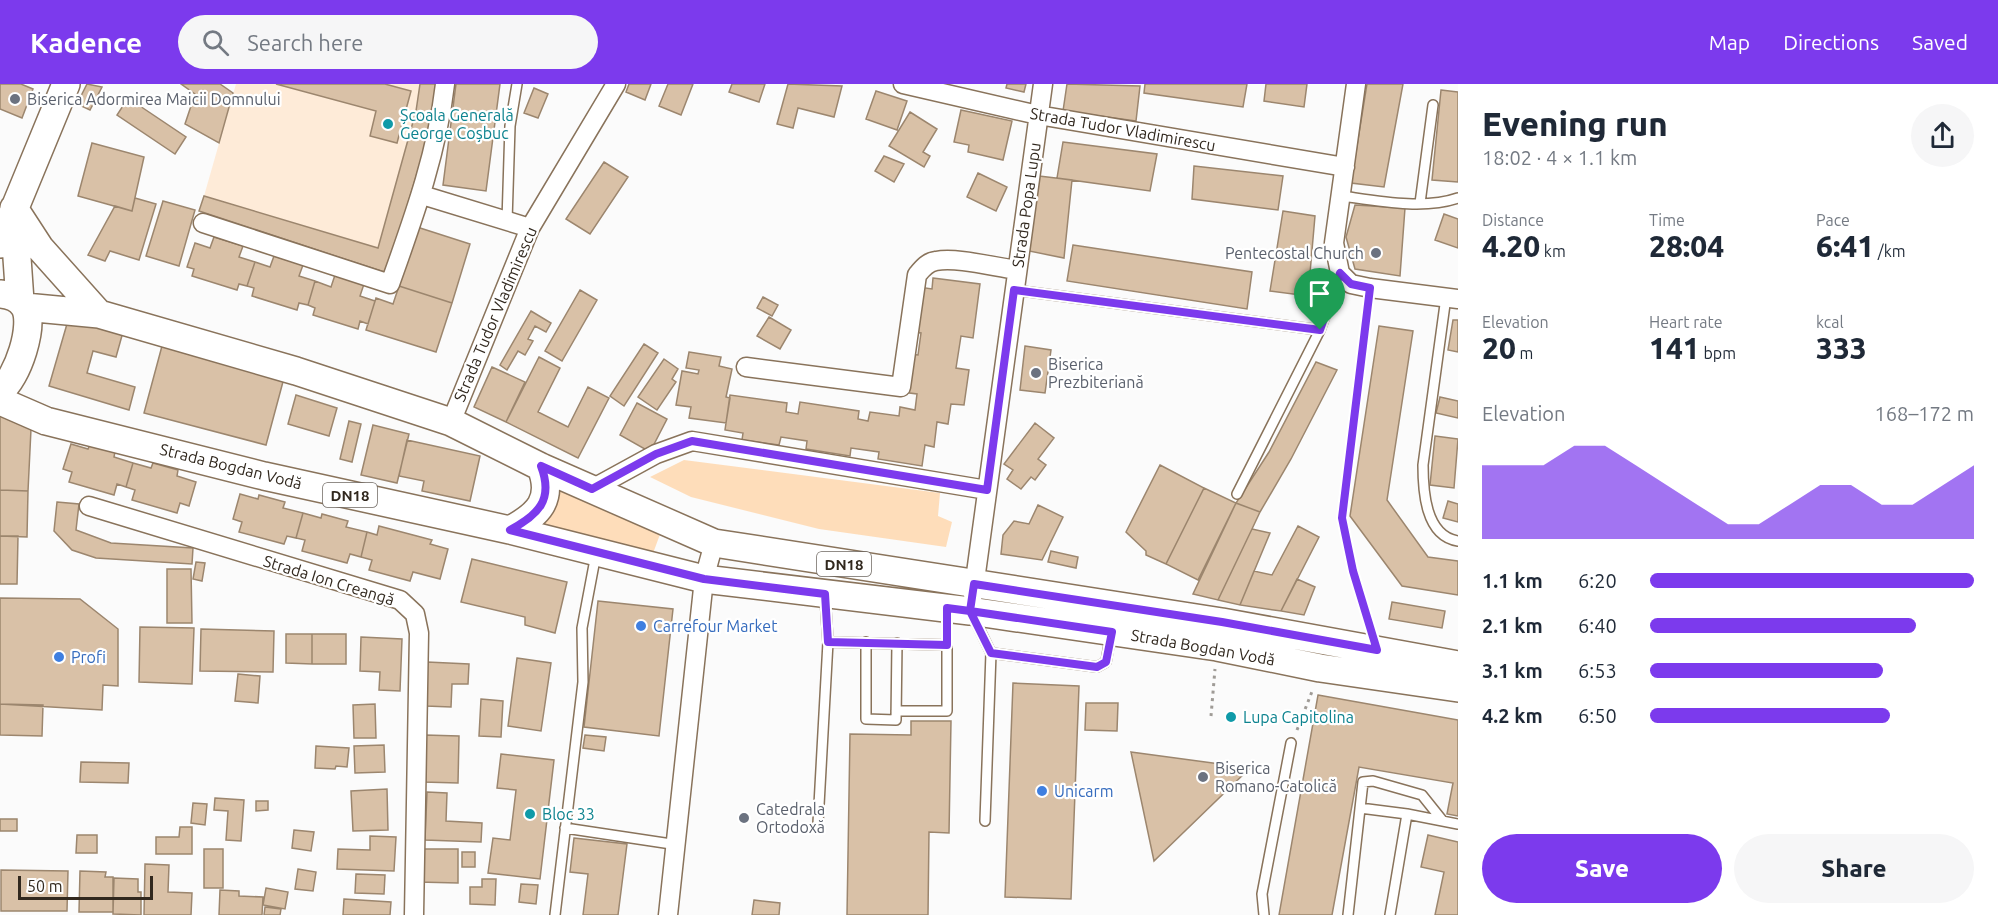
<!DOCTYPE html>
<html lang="en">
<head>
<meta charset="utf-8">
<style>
	body { margin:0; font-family:Ubuntu,sans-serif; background:#f6f6f7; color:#1f2937; height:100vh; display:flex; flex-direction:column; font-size:22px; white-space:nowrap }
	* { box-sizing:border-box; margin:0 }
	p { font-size:20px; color:#747a83 }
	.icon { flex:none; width:33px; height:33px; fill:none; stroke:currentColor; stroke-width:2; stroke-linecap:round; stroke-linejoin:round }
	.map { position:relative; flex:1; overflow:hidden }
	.drawer { display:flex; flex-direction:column; background:#fff; width:540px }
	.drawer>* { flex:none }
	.scale { position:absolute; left:18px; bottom:15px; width:135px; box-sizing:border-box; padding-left:6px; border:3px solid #31281e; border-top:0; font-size:16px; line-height:21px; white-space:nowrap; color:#31281e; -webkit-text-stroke:4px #fff; paint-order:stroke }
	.pin { position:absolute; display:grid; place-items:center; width:51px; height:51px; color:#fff; margin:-62px -26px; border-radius:50% 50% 50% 0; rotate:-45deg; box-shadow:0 0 6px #0007 }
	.pin .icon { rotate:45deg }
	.round { display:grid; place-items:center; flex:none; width:63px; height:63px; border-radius:32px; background:#f6f6f7 }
	.head { display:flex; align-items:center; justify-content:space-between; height:102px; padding:0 24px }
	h1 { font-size:33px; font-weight:800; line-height:45px }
	.metrics { display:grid; grid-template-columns:repeat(3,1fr); gap:9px; height:102px; padding:6px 24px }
	.metrics div { display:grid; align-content:center }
	.metrics b { font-size:30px; font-weight:800 }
	.metrics small { font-size:16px; font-weight:400 }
	.metrics p { font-size:16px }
	.chart { height:168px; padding:12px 24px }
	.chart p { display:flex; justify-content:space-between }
	.chart svg { width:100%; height:108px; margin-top:6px; fill:#7c3aed; opacity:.7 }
	.action { display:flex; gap:12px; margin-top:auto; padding:12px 24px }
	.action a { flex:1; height:69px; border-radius:36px; background:#7c3aed; color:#fff; font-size:24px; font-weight:800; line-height:69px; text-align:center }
	.action a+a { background:#f6f6f7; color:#1f2937 }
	ul { padding:0 24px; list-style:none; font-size:20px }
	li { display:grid; grid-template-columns:96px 72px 1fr; align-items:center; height:45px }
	li i { height:15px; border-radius:8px; background:#7c3aed }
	header { display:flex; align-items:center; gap:36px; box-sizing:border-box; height:84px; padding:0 30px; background:#7c3aed; color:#fff }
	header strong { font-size:28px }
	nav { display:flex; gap:33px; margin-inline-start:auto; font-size:21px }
	.search { width:420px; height:54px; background:#f6f6f7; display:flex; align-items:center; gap:15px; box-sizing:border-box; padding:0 21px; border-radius:33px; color:#747a83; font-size:22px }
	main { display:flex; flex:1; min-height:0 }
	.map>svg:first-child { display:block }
	.built { fill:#feebd8 }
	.green { fill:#feddba }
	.building { fill:#d9c1a7; stroke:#9c866e; stroke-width:1.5 }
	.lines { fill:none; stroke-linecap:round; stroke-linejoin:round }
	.lane-casing { stroke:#89735b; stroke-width:12 }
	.street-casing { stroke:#89735b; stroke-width:21 }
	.primary-casing { stroke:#89735b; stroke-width:30 }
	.path { stroke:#9f9b96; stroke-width:3; stroke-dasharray:3 4.5; stroke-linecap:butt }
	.lane { stroke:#fff; stroke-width:9 }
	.street { stroke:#fff; stroke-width:18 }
	.primary { stroke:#fff; stroke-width:27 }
	.route-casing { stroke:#fff; stroke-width:12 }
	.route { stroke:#7c3aed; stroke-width:8 }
	.worship-dot { fill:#6b7280; stroke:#fff; stroke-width:2 }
	.culture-dot { fill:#0f9aa8; stroke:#fff; stroke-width:2 }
	.shop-dot { fill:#3f7fe0; stroke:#fff; stroke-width:2 }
	.labels { text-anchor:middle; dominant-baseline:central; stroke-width:4.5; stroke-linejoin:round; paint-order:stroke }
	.shield { fill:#fff; stroke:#6f6862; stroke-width:1.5 }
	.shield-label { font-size:15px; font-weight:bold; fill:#31281e }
	.worship-label { font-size:16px; fill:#5b616d; stroke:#fff; text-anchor:start }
	.culture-label { font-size:16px; fill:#0d838f; stroke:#fff; text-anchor:start }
	.street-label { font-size:16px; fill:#31281e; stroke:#fff }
	.shop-label { font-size:16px; fill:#366cbe; stroke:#fff; text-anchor:start }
</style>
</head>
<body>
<header>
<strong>Kadence</strong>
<div class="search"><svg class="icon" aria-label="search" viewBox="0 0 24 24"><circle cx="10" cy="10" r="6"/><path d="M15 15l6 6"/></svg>Search here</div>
<nav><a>Map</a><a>Directions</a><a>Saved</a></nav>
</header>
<main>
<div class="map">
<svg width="1458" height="831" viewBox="0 0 1458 831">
	<rect width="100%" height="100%" fill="#fbfbfb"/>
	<path class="built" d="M 236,0 L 420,0 L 416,27 L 378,164 L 204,112 Z"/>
	<path class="green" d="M 684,376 L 940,409 L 938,432 L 952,438 L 946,463 L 819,445 L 691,413 L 650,393 Z
		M 552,402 L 662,445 L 652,472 L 539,444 Z"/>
	<path class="building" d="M 0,0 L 21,0 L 33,5 L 22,34 L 0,25 Z
		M 87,0 L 102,3 L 90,26 L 77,20 Z
		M 181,0 L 220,0 L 233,9 L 219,59 L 185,40 L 195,10 Z
		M 276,0 L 385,0 L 411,7 L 397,59 L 370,52 L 376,27 Z
		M 420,0 L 438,0 L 434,33 L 387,189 L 199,127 L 204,112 L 378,164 L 416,27 Z
		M 456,0 L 500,0 L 486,107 L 443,101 Z
		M 629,0 L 651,0 L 645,16 L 626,8 Z
		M 668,0 L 693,0 L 681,31 L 659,22 Z
		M 732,0 L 765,0 L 759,18 L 729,8 Z
		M 788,0 L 842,2 L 834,33 L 798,24 L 793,44 L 777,40 Z
		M 1007,0 L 1026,0 L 1024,8 L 1006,4 Z
		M 1067,0 L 1140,2 L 1136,37 L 1063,27 Z
		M 1145,0 L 1247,0 L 1243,23 L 1144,9 Z
		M 1266,0 L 1307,0 L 1304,23 L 1264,17 Z
		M 1367,0 L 1403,0 L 1384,103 L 1351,99 Z
		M 534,4 L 548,10 L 538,34 L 524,29 Z
		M 1441,6 L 1458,8 L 1458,98 L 1432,96 Z
		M 876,7 L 907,17 L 897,46 L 866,35 Z
		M 128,14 L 186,53 L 175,70 L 117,31 Z
		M 961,26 L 1012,37 L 1003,76 L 968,68 L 969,61 L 954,58 Z
		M 910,28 L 937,45 L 923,68 L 930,72 L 924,83 L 889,62 Z
		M 1063,58 L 1157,70 L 1150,107 L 1057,94 Z
		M 92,59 L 144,73 L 132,127 L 78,112 Z
		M 884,72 L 904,80 L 894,98 L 875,87 Z
		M 604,78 L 628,93 L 590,150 L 566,135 Z
		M 1194,82 L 1283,92 L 1278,126 L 1192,115 Z
		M 978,89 L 1007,103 L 996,127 L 967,113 Z
		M 1039,92 L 1072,96 L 1064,174 L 1029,167 Z
		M 135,114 L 156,120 L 139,176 L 110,167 L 105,177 L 88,171 L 115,122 L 132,127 Z
		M 163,117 L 195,126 L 179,182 L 146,172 Z
		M 1355,121 L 1405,124 L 1400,192 L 1355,185 L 1346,153 Z
		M 1283,127 L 1315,132 L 1308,212 L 1270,207 Z
		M 1444,130 L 1458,135 L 1458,164 L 1435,156 Z
		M 417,143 L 470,160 L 452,219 L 399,202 Z
		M 214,153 L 243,162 L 239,173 L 255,178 L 247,202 L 239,200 L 237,206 L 192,192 L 194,185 L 187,183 L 195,159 L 210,164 Z
		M 1073,161 L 1252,188 L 1247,225 L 1067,197 Z
		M 274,172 L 303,181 L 299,192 L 315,197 L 308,221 L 299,219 L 297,226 L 252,212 L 254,204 L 247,202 L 255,178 L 270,183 Z
		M 335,191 L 364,200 L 360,212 L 375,217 L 368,240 L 360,237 L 358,245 L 313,231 L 315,224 L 308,221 L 315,197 L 331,203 Z
		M 933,194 L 980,200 L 973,254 L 961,252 L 956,284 L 969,286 L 964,321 L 951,320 L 948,340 L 937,338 L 934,363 L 925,361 L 922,382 L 878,375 L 879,368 L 851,364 L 850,372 L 806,365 L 807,357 L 781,353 L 779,361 L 742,356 L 743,349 L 725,346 L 730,311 L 787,319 L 786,328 L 798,330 L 800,318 L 859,327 L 858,335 L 868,337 L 870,328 L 899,332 L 900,323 L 915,326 L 917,310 L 902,308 L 908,270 L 918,271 L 921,249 L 912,248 L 919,203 L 932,205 Z
		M 399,202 L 452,219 L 436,268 L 366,246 L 376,214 L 393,220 Z
		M 580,206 L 597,216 L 562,277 L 545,267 Z
		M 763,213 L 778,221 L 772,232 L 757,224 Z
		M 531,227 L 551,239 L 546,248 L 535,242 L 528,255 L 533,257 L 525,271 L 518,267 L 507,286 L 500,281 Z
		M 69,233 L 123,248 L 116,273 L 93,267 L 87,289 L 135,303 L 129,326 L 49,302 Z
		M 769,233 L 791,246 L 780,265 L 757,252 Z
		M 1453,236 L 1458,236 L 1458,268 L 1448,266 Z
		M 1379,242 L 1413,247 L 1387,416 L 1428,473 L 1458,477 L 1458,511 L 1402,502 L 1350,432 Z
		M 644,260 L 658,269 L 624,322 L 610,312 Z
		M 162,262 L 284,294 L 266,361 L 144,329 Z
		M 1025,262 L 1051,266 L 1045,309 L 1020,306 Z
		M 689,268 L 721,273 L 719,282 L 732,285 L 726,313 L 730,314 L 726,339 L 689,334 L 691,323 L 676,321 L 682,287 L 698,290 L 699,286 L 686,284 Z
		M 539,273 L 560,284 L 538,328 L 568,343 L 588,303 L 609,314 L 578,374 L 506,338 Z
		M 664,275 L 678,285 L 672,295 L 676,298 L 657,326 L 638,313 Z
		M 1316,278 L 1337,286 L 1291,375 L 1260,428 L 1236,419 L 1269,368 Z
		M 492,283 L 525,298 L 506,338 L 474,323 Z
		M 296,311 L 337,324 L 329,352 L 288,340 Z
		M 1440,313 L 1458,317 L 1458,334 L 1436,329 Z
		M 637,319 L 667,335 L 650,368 L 620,351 Z
		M 0,331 L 31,345 L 28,407 L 0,406 Z
		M 349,337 L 361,340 L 352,378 L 340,375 Z
		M 1035,339 L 1054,354 L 1038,375 L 1046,381 L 1035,396 L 1031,393 L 1021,405 L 1007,395 L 1013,386 L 1004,380 Z
		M 373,341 L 409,350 L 397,399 L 361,391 Z
		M 1435,352 L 1458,355 L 1454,404 L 1430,401 Z
		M 407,356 L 480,372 L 470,417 L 422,407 L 424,397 L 399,392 Z
		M 71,360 L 88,365 L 90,360 L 115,368 L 114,373 L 133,379 L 126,403 L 117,400 L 114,411 L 69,398 L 72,388 L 63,385 Z
		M 133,379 L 151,384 L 153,379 L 178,386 L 177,392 L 196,398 L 189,422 L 180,419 L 177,429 L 132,416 L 135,406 L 126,403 Z
		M 1160,381 L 1204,404 L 1166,480 L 1146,471 L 1146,467 L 1126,448 Z
		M 1204,404 L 1236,419 L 1198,496 L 1166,480 Z
		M 0,406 L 28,407 L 27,453 L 0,452 Z
		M 240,410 L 258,415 L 259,411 L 285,418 L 283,424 L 303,429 L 296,454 L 287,452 L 284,460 L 239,448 L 242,438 L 233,435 Z
		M 1448,417 L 1458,420 L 1458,438 L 1443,434 Z
		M 57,418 L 79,420 L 76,446 L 111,459 L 193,464 L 192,480 L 96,474 L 72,466 L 54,447 Z
		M 1236,419 L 1260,428 L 1252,445 L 1218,516 L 1193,510 Z
		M 1038,421 L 1063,433 L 1042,476 L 1001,470 L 1003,451 L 1014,437 L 1029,440 Z
		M 303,429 L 321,434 L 322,430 L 348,437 L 346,443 L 367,448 L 361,473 L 350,470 L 347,479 L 302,467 L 305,456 L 296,454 Z
		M 379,442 L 432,456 L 430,460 L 448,465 L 440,495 L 413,488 L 410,497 L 369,486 L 372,476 L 361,473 L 367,448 L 377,451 Z
		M 1298,442 L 1319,453 L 1281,527 L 1240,521 L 1254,487 L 1272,491 Z
		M 1252,445 L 1270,449 L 1240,521 L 1218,516 Z
		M 0,452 L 18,452 L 17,500 L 0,500 Z
		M 1051,467 L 1078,473 L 1076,484 L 1048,478 Z
		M 472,475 L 567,498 L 555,549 L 525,541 L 525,533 L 461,518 Z
		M 196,478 L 205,479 L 202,497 L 193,495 Z
		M 167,485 L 191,485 L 192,539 L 167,539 Z
		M 1297,495 L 1315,503 L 1304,531 L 1281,527 Z
		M 0,514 L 80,515 L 118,545 L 118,602 L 103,601 L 102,626 L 0,620 Z
		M 598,517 L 673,525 L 659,652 L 584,643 Z
		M 1392,518 L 1445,527 L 1442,544 L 1389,535 Z
		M 140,543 L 194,544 L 192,600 L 139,598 Z
		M 201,545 L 274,547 L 273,588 L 200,587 Z
		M 286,550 L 312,550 L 312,580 L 286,579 Z
		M 312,550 L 346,550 L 346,580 L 312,580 Z
		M 361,553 L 402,555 L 400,607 L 379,606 L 380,588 L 360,587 Z
		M 517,574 L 551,579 L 541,647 L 508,642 Z
		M 427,578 L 469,580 L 468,600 L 452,600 L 451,623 L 426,622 Z
		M 238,590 L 260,592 L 258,619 L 235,617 Z
		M 1013,599 L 1079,602 L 1071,815 L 1005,813 Z
		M 1318,611 L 1458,636 L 1458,732 L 1447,730 L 1453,699 L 1359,683 L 1332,831 L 1279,831 Z
		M 481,615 L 503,617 L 501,653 L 479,652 Z
		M 1086,619 L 1118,619 L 1117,647 L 1085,646 Z
		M 0,620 L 43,621 L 42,652 L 0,651 Z
		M 375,620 L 376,654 L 354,654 L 353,621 Z
		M 911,637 L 951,637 L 949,749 L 929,748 L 928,831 L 847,831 L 850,650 L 911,651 Z
		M 425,651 L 459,652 L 458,699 L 423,698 Z
		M 585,651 L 606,653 L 604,667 L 583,664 Z
		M 384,661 L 385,688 L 355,689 L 354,662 Z
		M 316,662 L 349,664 L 347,683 L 336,682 L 335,685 L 315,684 Z
		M 1131,668 L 1250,684 L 1154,777 Z
		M 501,670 L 554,676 L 540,795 L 488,789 L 493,754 L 510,756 L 516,706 L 497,704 Z
		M 81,678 L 129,679 L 128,699 L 80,698 Z
		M 387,705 L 388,746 L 353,747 L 351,707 Z
		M 427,708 L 447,709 L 446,737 L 482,739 L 481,758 L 425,756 Z
		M 215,714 L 244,716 L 241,757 L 226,756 L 228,727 L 214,726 Z
		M 256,717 L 268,717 L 268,726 L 256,727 Z
		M 193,719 L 207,720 L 205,741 L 191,739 Z
		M 0,735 L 17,735 L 17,747 L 0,747 Z
		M 180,743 L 192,743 L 192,770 L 156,770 L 156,753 L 179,753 Z
		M 294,746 L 314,748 L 311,767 L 292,764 Z
		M 77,751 L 97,751 L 97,769 L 76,769 Z
		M 1428,751 L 1458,758 L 1458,831 L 1435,831 L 1444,788 L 1421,783 Z
		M 370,752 L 396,753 L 394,787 L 337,785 L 338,765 L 370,766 Z
		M 574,754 L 627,760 L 618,831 L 583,831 L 588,790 L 570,788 Z
		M 204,765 L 223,765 L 223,804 L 204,804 Z
		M 419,765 L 458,765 L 458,799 L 418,798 Z
		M 462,768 L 475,768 L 475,783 L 462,783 Z
		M 145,780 L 169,781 L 168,808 L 192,809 L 191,831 L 144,831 Z
		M 298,785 L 316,788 L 313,807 L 295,805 Z
		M 1,786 L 68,787 L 67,827 L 1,827 Z
		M 80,787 L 106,788 L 105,793 L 113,793 L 113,828 L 79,828 Z
		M 356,790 L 385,791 L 384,810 L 355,809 Z
		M 114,794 L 138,795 L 138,808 L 141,808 L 141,831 L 113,830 Z
		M 482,795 L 496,795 L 495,821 L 470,820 L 470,803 L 482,803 Z
		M 521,800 L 538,801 L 536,820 L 519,818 Z
		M 266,804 L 288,808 L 285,825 L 263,821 Z
		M 220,806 L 239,807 L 239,812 L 263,813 L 262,831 L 219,831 Z
		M 344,815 L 391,818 L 390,831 L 343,831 Z
		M 754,816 L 780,819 L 779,831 L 752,831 Z
		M 265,823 L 281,825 L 280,831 L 264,831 Z"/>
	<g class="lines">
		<defs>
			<path id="lane" d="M 1342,112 C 1378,117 1424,126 1458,114
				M 1420,119 L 1433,21
				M 507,137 L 510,42 L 517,0
				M 1014,206 L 1320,246 L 1340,189
				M 1446,213 L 1423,381 C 1423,406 1425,452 1458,457
				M 1237,410 L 1320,246
				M 973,532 L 991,569 L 1097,583 L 1106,578 L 1111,550
				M 828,558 L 947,561
				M 866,558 L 866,635 L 896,636 L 897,559
				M 896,627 L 947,627 L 947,528
				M 1360,724 L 1407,730
				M 985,737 L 991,569
				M 818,739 L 828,558 L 825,512
				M 565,744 L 678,761
				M 555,831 L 583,598 L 582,544 L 596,470
				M 1264,831 L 1262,810 L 1291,659
				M 1348,831 L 1363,698 L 1373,697 L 1422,711 L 1442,736
				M 1390,831 L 1407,730 L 1458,740"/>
			<path id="street" d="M 903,0 L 1038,31 L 1345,83
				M 1356,0 L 1334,159 L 1340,189 L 1351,200 L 1370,204 L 1458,215
				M 422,111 L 530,144
				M 203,139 L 390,200 C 413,135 437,70 445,0
				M 746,283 L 901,303 L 917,191 C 922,185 927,178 936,177 C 957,173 994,183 1017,186
				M 451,338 L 530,144 L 616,0
				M 592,405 L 656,370 L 692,357 L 987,406
				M 89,422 L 400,516 L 415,530 L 419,549 L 414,831
				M 973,511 L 1043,0
				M 668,831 L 704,495 L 714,459"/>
			<path id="primary" d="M 14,124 L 40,164 L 99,230
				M 14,131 L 20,217
				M 0,160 L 66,0
				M 0,210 C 9,211 19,214 24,222 C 36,240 17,295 0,307
				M 25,223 L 99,230 L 296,287 L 451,338 L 541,383 L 714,459 L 1222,538 L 1458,581
				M 0,317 L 46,337 L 264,392 L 510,446 L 704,495 L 970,527 L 1217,563 L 1320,584 L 1458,604
				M 510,446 C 538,431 554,416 541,383"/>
		</defs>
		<use href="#lane" class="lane-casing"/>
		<use href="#street" class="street-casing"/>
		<use href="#primary" class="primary-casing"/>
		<path class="path" d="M 1368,220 L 1342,434 L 1353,487 L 1370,542
			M 1211,632 L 1215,585
			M 1297,646 L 1313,605"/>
		<use href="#lane" class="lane"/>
		<use href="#street" class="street"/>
		<use href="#primary" class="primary"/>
	</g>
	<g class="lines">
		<defs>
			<path id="route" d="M 1320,246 L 1014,206 L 987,406 L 692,357 L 656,370 L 592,405 L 541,382 C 554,416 538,431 510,446 L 704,495 L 825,510 L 828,558 L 947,561 L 947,524 L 970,527 L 1112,548 L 1106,578 L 1097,583 L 991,569 L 970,527 L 974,500 L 1222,538 L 1377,566 L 1353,487 L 1342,434 L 1370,204 L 1351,200 L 1340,189 L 1320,246"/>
		</defs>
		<use href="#route" class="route-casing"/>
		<use href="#route" class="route"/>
	</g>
	<g class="worship-dot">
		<circle cx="15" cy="15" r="6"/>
		<circle cx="1376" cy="169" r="6"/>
		<circle cx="1036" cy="289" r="6"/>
		<circle cx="1203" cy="693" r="6"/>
		<circle cx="744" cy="734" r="6"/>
	</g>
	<g class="culture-dot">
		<circle cx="388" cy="40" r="6"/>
		<circle cx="1231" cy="633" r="6"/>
		<circle cx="530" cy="730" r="6"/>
	</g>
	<g class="shop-dot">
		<circle cx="641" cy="542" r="6"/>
		<circle cx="59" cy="573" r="6"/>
		<circle cx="1042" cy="707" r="6"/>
	</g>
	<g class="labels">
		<g class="shield">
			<rect x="323" y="399" width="54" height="24" rx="4.5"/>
			<rect x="817" y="468" width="54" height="24" rx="4.5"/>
		</g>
		<g class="shield-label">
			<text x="350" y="411">DN18</text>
			<text x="844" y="480">DN18</text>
		</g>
		<g class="worship-label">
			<text x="27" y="15">Biserica Adormirea Maicii Domnului</text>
			<text x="1364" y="169" text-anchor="end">Pentecostal Church</text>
			<text x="1048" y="280">Biserica<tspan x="1048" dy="18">Prezbiteriană</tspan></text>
			<text x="1215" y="684">Biserica<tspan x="1215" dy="18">Romano-Catolică</tspan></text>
			<text x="756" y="725">Catedrala<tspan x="756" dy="18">Ortodoxă</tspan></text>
		</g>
		<g class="culture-label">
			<text x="400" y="31">Școala Generală<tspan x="400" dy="18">George Coșbuc</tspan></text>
			<text x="1243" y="633">Lupa Capitolina</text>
			<text x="542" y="730">Bloc 33</text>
		</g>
		<g class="street-label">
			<text transform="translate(1123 45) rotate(10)">Strada Tudor Vladimirescu</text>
			<text transform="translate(1026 121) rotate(-82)">Strada Popa Lupu</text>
			<text transform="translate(495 230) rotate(-67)">Strada Tudor Vladimirescu</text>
			<text transform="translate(231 382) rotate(14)">Strada Bogdan Vodă</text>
			<text transform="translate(329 496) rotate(17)">Strada Ion Creangă</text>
			<text transform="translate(1203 563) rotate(10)">Strada Bogdan Vodă</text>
		</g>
		<g class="shop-label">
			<text x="653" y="542">Carrefour Market</text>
			<text x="71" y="573">Profi</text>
			<text x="1054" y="707">Unicarm</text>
		</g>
	</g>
</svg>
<div class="scale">50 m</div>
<div class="pin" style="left:1320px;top:246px;background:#1e9e55"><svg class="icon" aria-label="arrive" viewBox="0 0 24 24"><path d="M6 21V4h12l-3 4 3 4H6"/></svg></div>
</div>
<section class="drawer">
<div class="head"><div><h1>Evening run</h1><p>18:02 · 4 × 1.1 km</p></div><a class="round"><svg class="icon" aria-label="share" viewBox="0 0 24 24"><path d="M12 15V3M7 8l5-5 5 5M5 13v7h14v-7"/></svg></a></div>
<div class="metrics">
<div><p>Distance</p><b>4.20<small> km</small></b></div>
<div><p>Time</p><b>28:04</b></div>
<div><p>Pace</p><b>6:41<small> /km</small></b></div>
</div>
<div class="metrics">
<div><p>Elevation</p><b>20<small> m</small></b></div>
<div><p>Heart rate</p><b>141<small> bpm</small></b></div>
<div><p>kcal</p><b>333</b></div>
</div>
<div class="chart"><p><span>Elevation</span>168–172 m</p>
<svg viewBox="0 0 160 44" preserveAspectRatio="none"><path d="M0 44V14L10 14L20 14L30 6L40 6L50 14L60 22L70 30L80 38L90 38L100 30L110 22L120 22L130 30L140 30L150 22L160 14V44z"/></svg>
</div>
<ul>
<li><b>1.1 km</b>6:20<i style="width:100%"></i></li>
<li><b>2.1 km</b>6:40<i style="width:82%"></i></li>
<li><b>3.1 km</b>6:53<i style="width:72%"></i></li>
<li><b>4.2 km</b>6:50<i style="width:74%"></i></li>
</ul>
<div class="action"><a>Save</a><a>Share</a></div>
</section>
</main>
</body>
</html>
